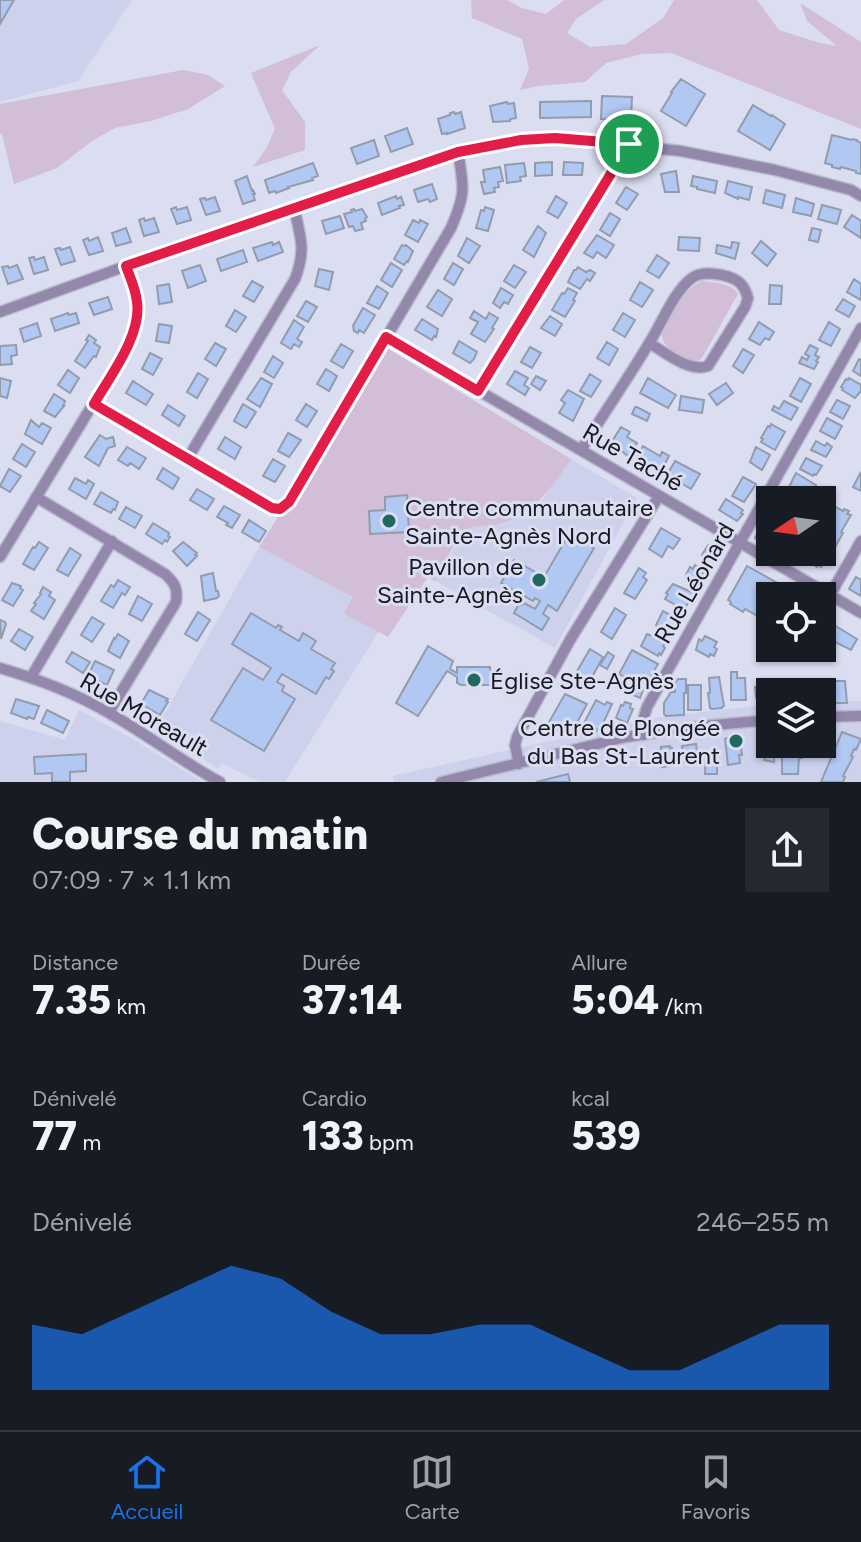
<!DOCTYPE html>
<html lang="fr">
<head>
<meta charset="utf-8">
<style>
	body { margin:0; font-family:Figtree,sans-serif; background:#242831; color:#f1f3f6; height:100vh; display:flex; flex-direction:column; font-size:30px; white-space:nowrap }
	* { box-sizing:border-box; margin:0 }
	p { font-size:26px; color:#9ea1a6 }
	.icon { flex:none; width:44px; height:44px; fill:none; stroke:currentColor; stroke-width:2; stroke-linecap:round; stroke-linejoin:round }
	.map { position:relative; height:782px; overflow:hidden }
	.drawer { display:flex; flex-direction:column; background:#171b24; flex:1 }
	.drawer>* { flex:none }
	.needle { width:52px; rotate:257deg }
	.tools { position:absolute; left:756px; top:486px; display:grid; gap:16px }
	.tools a { display:grid; place-items:center; width:80px; height:80px; border-radius:0px; background:#171b24; box-shadow:0 2px 6px #0004; font-size:40px }
	.pin { position:absolute; display:grid; place-items:center; width:68px; height:68px; color:#fff; margin:-34px; border:4px solid #fff; border-radius:50%; box-shadow:0 2px 8px #0007 }
	.round { display:grid; place-items:center; flex:none; width:84px; height:84px; border-radius:0px; background:#242831 }
	.overview { display:flex; align-items:center; justify-content:space-between; height:136px; padding:0 32px }
	h1 { font-size:44px; font-weight:800; line-height:60px }
	.figures { display:grid; grid-template-columns:repeat(3,1fr); gap:12px; height:136px; padding:8px 32px }
	.figures div { display:grid; align-content:center }
	.figures b { font-size:40px; font-weight:800 }
	.figures small { font-size:22px; font-weight:400 }
	.figures p { font-size:22px }
	.chart { height:224px; padding:16px 32px }
	.chart p { display:flex; justify-content:space-between }
	.chart svg { width:100%; height:144px; margin-top:8px; fill:#1a73e8; opacity:.7 }
	.tabs { display:flex; justify-content:space-around; align-items:center; height:112px; border-top:2px solid #363941; background:#171b24; font-size:22px; color:#9ea1a6 }
	.tabs a { display:grid; justify-items:center; gap:4px }
	.tabs .current { color:#1a73e8 }
	.map>svg:first-child { display:block }
	.built { fill:#ced1ec }
	.green { fill:#d3bed7 }
	.building { fill:#b1c8f2; stroke:#929cad; stroke-width:2 }
	.lines { fill:none; stroke-linecap:round; stroke-linejoin:round }
	.minor-casing { stroke:#b8bacb; stroke-width:13 }
	.minor { stroke:#9487ac; stroke-width:10 }
	.route-casing { stroke:#fff; stroke-width:16 }
	.route { stroke:#e11d48; stroke-width:10 }
	.poi-dot { fill:#206961; stroke:#dbddf1; stroke-width:3 }
	.labels { text-anchor:middle; dominant-baseline:central; stroke-width:6; stroke-linejoin:round; paint-order:stroke }
	.street-label { font-size:24px; fill:#181920; stroke:#dbddf1 }
	.poi-label { font-size:24px; fill:#181920; stroke:#dbddf1; text-anchor:start }
</style>
</head>
<body>
<div class="map">
<svg width="861" height="782" viewBox="0 0 861 782">
	<rect width="100%" height="100%" fill="#dbddf1"/>
	<path class="built" d="M 0,0 L 132,0 L 78,81 L 0,102 Z
		M 571,459 L 637,498 L 555,648 L 435,581 L 464,532 L 472,526 L 498,525 L 520,516 L 541,501 Z
		M 259,547 L 354,597 L 344,614 L 379,631 L 285,782 L 260,782 L 221,763 L 218,769 L 157,727 Z
		M 861,701 L 861,782 L 394,782 L 393,776 L 653,718 L 770,704 L 770,744 L 822,744 L 822,702 Z
		M 79,710 L 136,741 L 202,782 L 0,782 L 0,721 L 65,740 Z"/>
	<path class="green" d="M 471,0 L 507,0 L 522,8 L 546,14 L 564,0 L 604,0 L 576,19 L 567,33 L 590,47 L 626,44 L 663,18 L 674,0 L 757,0 L 779,30 L 820,43 L 837,46 L 807,21 L 800,3 L 861,42 L 861,129 L 671,53 L 642,54 L 606,63 L 585,82 L 538,86 L 520,90 L 529,69 L 522,39 L 472,18 Z
		M 320,45 L 291,72 L 282,90 L 305,122 L 305,150 L 253,167 L 266,149 L 275,129 L 251,73 Z
		M 183,70 L 208,75 L 225,86 L 188,109 L 151,121 L 115,128 L 92,141 L 57,168 L 14,184 L 2,134 L 0,134 L 0,104 Z
		M 703,281 C 714,283 733,283 738,294 L 702,358 L 698,361 L 693,362 C 680,355 660,348 662,332 C 672,316 685,286 703,281 Z
		M 385,347 L 571,459 C 552,487 534,515 499,524 C 488,528 473,522 464,532 C 455,541 442,568 435,581 L 428,577 L 388,637 L 344,614 L 353,597 L 259,547 Z"/>
	<path class="building" d="M 0,0 L 14,0 L 0,24 Z
		M 681,79 L 705,94 L 686,126 L 661,111 L 672,93 L 671,92 Z
		M 602,96 L 632,97 L 631,120 L 601,119 Z
		M 591,101 L 591,117 L 540,118 L 540,102 Z
		M 507,102 L 508,104 L 514,103 L 516,118 L 510,119 L 510,121 L 493,122 L 490,106 Z
		M 753,105 L 771,116 L 772,115 L 785,124 L 770,150 L 738,131 Z
		M 454,112 L 455,114 L 461,112 L 465,128 L 447,134 L 447,133 L 442,134 L 438,119 L 450,115 L 450,113 Z
		M 407,128 L 413,144 L 391,152 L 385,136 Z
		M 832,135 L 852,140 L 853,139 L 857,140 L 857,141 L 861,143 L 861,174 L 856,173 L 856,171 L 841,167 L 840,169 L 832,167 L 832,165 L 825,163 Z
		M 374,140 L 379,156 L 357,164 L 351,148 Z
		M 552,162 L 552,175 L 535,176 L 535,163 Z
		M 564,162 L 583,163 L 582,175 L 563,175 Z
		M 313,163 L 318,176 L 312,178 L 313,180 L 288,187 L 289,188 L 276,193 L 275,191 L 269,193 L 265,180 Z
		M 524,163 L 526,176 L 520,177 L 521,181 L 507,183 L 505,165 Z
		M 500,167 L 503,181 L 498,182 L 499,187 L 494,188 L 495,192 L 484,194 L 481,182 L 485,182 L 483,170 Z
		M 676,171 L 679,192 L 665,192 L 661,174 Z
		M 247,176 L 252,191 L 253,190 L 255,194 L 253,194 L 255,200 L 243,204 L 235,181 Z
		M 693,176 L 717,181 L 715,193 L 697,189 L 697,187 L 691,186 Z
		M 728,181 L 752,187 L 749,200 L 738,197 L 738,199 L 725,193 Z
		M 432,184 L 437,199 L 430,202 L 428,199 L 418,202 L 414,190 Z
		M 626,187 L 638,194 L 627,210 L 616,203 Z
		M 766,190 L 785,195 L 782,208 L 763,203 Z
		M 396,196 L 397,199 L 401,197 L 404,205 L 399,206 L 400,208 L 382,215 L 378,203 Z
		M 556,196 L 567,203 L 558,218 L 547,212 Z
		M 215,197 L 220,211 L 206,215 L 200,199 L 205,198 L 206,200 Z
		M 796,198 L 814,204 L 811,216 L 793,212 Z
		M 822,205 L 841,210 L 837,224 L 818,219 Z
		M 176,207 L 177,210 L 187,207 L 191,220 L 177,224 L 171,209 Z
		M 485,207 L 494,210 L 488,231 L 476,228 L 481,210 L 484,211 Z
		M 354,209 L 355,211 L 362,209 L 367,217 L 365,218 L 366,221 L 361,223 L 363,229 L 355,231 L 353,226 L 349,227 L 344,214 L 352,212 L 351,210 Z
		M 610,213 L 620,219 L 610,236 L 600,230 Z
		M 852,215 L 861,221 L 861,238 L 844,227 Z
		M 340,216 L 344,228 L 326,234 L 322,221 Z
		M 144,218 L 145,221 L 154,218 L 159,232 L 144,236 L 139,220 Z
		M 413,220 L 419,223 L 420,220 L 428,224 L 418,242 L 405,235 Z
		M 538,226 L 546,233 L 534,257 L 523,250 Z
		M 126,228 L 131,242 L 116,246 L 112,233 Z
		M 812,228 L 821,230 L 818,242 L 809,240 Z
		M 597,235 L 614,245 L 606,258 L 597,252 L 593,258 L 584,253 Z
		M 98,237 L 103,251 L 89,255 L 83,240 L 88,238 L 89,241 Z
		M 679,237 L 700,238 L 699,251 L 678,250 Z
		M 467,238 L 480,246 L 469,263 L 458,256 Z
		M 761,241 L 776,254 L 767,266 L 752,253 Z
		M 272,242 L 273,245 L 279,242 L 283,252 L 258,261 L 253,248 Z
		M 732,242 L 739,243 L 735,259 L 716,253 L 717,245 L 731,248 Z
		M 402,245 L 405,246 L 406,245 L 413,251 L 408,262 L 407,261 L 404,265 L 394,259 Z
		M 70,247 L 75,261 L 61,265 L 55,249 L 60,248 L 61,250 Z
		M 243,250 L 247,262 L 221,271 L 217,259 Z
		M 657,255 L 669,263 L 659,278 L 647,271 Z
		M 34,257 L 35,260 L 44,257 L 48,270 L 34,274 L 29,258 Z
		M 391,263 L 402,270 L 392,287 L 381,280 Z
		M 453,263 L 463,269 L 454,285 L 444,279 Z
		M 17,265 L 23,279 L 8,284 L 2,267 L 8,266 L 9,268 Z
		M 200,265 L 206,281 L 188,288 L 182,271 Z
		M 514,265 L 526,272 L 515,288 L 504,281 Z
		M 578,267 L 586,272 L 590,270 L 595,273 L 590,281 L 587,279 L 580,289 L 568,282 L 574,270 L 576,270 Z
		M 319,269 L 333,272 L 329,290 L 315,286 Z
		M 854,279 L 861,284 L 861,300 L 847,292 Z
		M 252,281 L 263,287 L 254,302 L 243,296 Z
		M 640,282 L 653,290 L 642,307 L 630,300 Z
		M 169,284 L 172,302 L 159,304 L 157,286 Z
		M 770,285 L 782,286 L 781,304 L 769,304 Z
		M 377,286 L 388,293 L 379,309 L 367,303 Z
		M 501,288 L 513,295 L 508,304 L 504,302 L 500,308 L 493,303 Z
		M 568,288 L 577,293 L 573,300 L 575,301 L 565,317 L 552,310 L 562,293 L 564,294 Z
		M 438,290 L 452,299 L 442,316 L 427,307 Z
		M 108,297 L 112,309 L 94,315 L 89,303 Z
		M 843,299 L 855,306 L 849,317 L 836,310 Z
		M 306,301 L 317,307 L 308,322 L 297,316 Z
		M 363,308 L 375,315 L 364,333 L 359,330 L 358,333 L 354,331 L 353,326 Z
		M 235,310 L 246,317 L 236,332 L 226,326 Z
		M 474,311 L 486,319 L 489,313 L 498,318 L 492,328 L 494,329 L 485,342 L 471,334 L 478,322 L 470,318 Z
		M 68,313 L 69,315 L 76,313 L 79,323 L 55,331 L 51,319 Z
		M 623,313 L 635,320 L 625,337 L 613,330 Z
		M 550,316 L 562,324 L 555,336 L 541,328 Z
		M 422,319 L 438,329 L 436,337 L 434,336 L 432,340 L 415,330 Z
		M 294,320 L 304,327 L 297,339 L 302,342 L 299,347 L 294,344 L 291,349 L 281,343 Z
		M 759,322 L 774,332 L 769,340 L 765,338 L 760,345 L 749,339 Z
		M 829,322 L 840,329 L 831,346 L 819,340 Z
		M 37,323 L 41,336 L 24,342 L 20,329 Z
		M 159,324 L 172,326 L 169,343 L 156,341 Z
		M 89,335 L 96,340 L 94,343 L 100,347 L 96,357 L 94,356 L 85,368 L 75,361 L 88,341 L 86,340 Z
		M 459,341 L 477,352 L 474,359 L 470,363 L 453,353 Z
		M 607,342 L 618,349 L 609,365 L 597,358 Z
		M 215,343 L 226,349 L 216,366 L 205,359 Z
		M 341,344 L 353,351 L 343,368 L 331,361 Z
		M 16,345 L 17,355 L 11,356 L 12,364 L 0,365 L 0,346 Z
		M 810,345 L 818,349 L 815,355 L 819,357 L 816,361 L 818,362 L 814,369 L 799,363 L 802,357 L 807,360 L 809,356 L 805,354 Z
		M 530,347 L 541,353 L 532,368 L 521,362 Z
		M 743,349 L 754,355 L 743,373 L 733,366 Z
		M 150,353 L 162,359 L 153,375 L 142,369 Z
		M 273,356 L 283,363 L 274,378 L 264,372 Z
		M 859,359 L 861,360 L 861,376 L 853,371 Z
		M 326,369 L 337,376 L 329,391 L 317,384 Z
		M 68,370 L 79,378 L 70,393 L 58,385 Z
		M 515,371 L 528,378 L 524,385 L 529,388 L 525,395 L 507,384 Z
		M 198,373 L 208,379 L 197,398 L 187,392 Z
		M 590,374 L 601,381 L 591,397 L 580,391 Z
		M 536,376 L 546,381 L 540,390 L 531,384 Z
		M 0,378 L 11,381 L 7,398 L 0,396 Z
		M 261,378 L 272,384 L 260,407 L 247,399 Z
		M 648,378 L 676,395 L 668,408 L 640,393 Z
		M 800,378 L 811,384 L 801,402 L 790,396 Z
		M 849,378 L 861,385 L 861,391 L 855,398 L 842,390 L 843,388 L 841,387 L 846,379 L 848,380 Z
		M 133,381 L 153,394 L 146,405 L 126,393 Z
		M 726,383 L 733,393 L 717,405 L 709,394 Z
		M 568,390 L 584,399 L 573,421 L 559,413 L 565,403 L 561,400 Z
		M 54,394 L 65,401 L 63,406 L 64,406 L 55,417 L 44,411 Z
		M 681,396 L 704,400 L 702,413 L 679,410 Z
		M 837,400 L 850,406 L 843,419 L 830,412 Z
		M 784,401 L 798,408 L 791,420 L 772,410 L 774,406 L 779,409 Z
		M 243,404 L 256,412 L 246,428 L 234,421 Z
		M 306,404 L 317,411 L 307,427 L 296,420 Z
		M 168,405 L 185,416 L 179,426 L 162,415 Z
		M 635,407 L 637,407 L 650,414 L 647,421 L 632,414 Z
		M 827,418 L 842,426 L 835,439 L 820,431 Z
		M 31,420 L 39,427 L 42,423 L 51,428 L 42,444 L 25,434 Z
		M 771,424 L 785,432 L 775,450 L 761,442 L 763,439 L 761,438 L 768,426 L 770,427 Z
		M 621,427 L 630,432 L 627,437 L 637,443 L 628,456 L 611,443 Z
		M 288,433 L 301,440 L 289,457 L 278,451 Z
		M 100,435 L 106,439 L 113,437 L 115,446 L 108,448 L 99,466 L 85,457 Z
		M 225,437 L 241,447 L 235,459 L 218,449 Z
		M 816,441 L 825,446 L 827,443 L 832,447 L 826,457 L 811,450 Z
		M 22,444 L 35,452 L 26,467 L 13,459 Z
		M 643,446 L 660,456 L 662,452 L 669,456 L 660,473 L 636,458 Z
		M 127,447 L 146,458 L 139,469 L 130,463 L 128,466 L 118,460 Z
		M 756,447 L 770,455 L 762,470 L 750,462 Z
		M 806,458 L 822,466 L 816,475 L 814,474 L 813,476 L 800,469 Z
		M 273,459 L 285,466 L 275,482 L 263,476 Z
		M 675,461 L 700,474 L 691,489 L 667,475 Z
		M 163,468 L 179,478 L 173,489 L 157,479 Z
		M 9,469 L 21,476 L 10,492 L 0,486 Z
		M 861,472 L 861,491 L 853,487 Z
		M 796,473 L 816,485 L 809,498 L 789,487 Z
		M 743,477 L 756,484 L 744,502 L 732,496 Z
		M 75,478 L 86,484 L 88,480 L 94,484 L 86,499 L 69,489 Z
		M 197,489 L 214,499 L 207,510 L 190,500 Z
		M 786,491 L 802,500 L 782,500 Z
		M 101,492 L 118,502 L 115,510 L 113,509 L 111,513 L 94,504 Z
		M 407,495 L 409,532 L 370,534 L 369,511 L 385,510 L 385,497 Z
		M 726,499 L 743,510 L 741,513 L 743,514 L 737,521 L 719,510 Z
		M 224,506 L 240,515 L 232,528 L 226,525 L 228,523 L 217,517 Z
		M 834,506 L 843,511 L 844,509 L 849,511 L 847,514 L 851,515 L 841,532 L 843,533 L 829,558 L 827,557 L 821,567 L 818,565 L 817,567 L 805,559 L 808,552 L 822,552 L 822,526 L 824,523 L 822,522 L 825,517 L 827,518 Z
		M 126,507 L 142,516 L 135,528 L 119,519 Z
		M 249,520 L 266,531 L 259,542 L 242,532 Z
		M 764,522 L 767,524 L 768,522 L 770,523 L 770,546 L 755,538 Z
		M 153,523 L 169,533 L 168,536 L 170,537 L 167,542 L 165,540 L 162,544 L 146,534 Z
		M 661,528 L 680,539 L 673,549 L 668,546 L 662,557 L 649,549 Z
		M 569,534 L 594,548 L 557,611 L 548,605 L 543,614 L 549,618 L 542,630 L 514,613 L 519,604 L 522,605 L 524,603 L 535,609 L 540,601 L 535,598 L 533,601 L 501,583 L 514,560 L 544,577 Z
		M 39,542 L 48,548 L 34,570 L 23,564 L 33,547 L 35,548 Z
		M 183,542 L 197,553 L 195,555 L 197,556 L 187,566 L 173,551 Z
		M 708,545 L 718,551 L 715,560 L 713,559 L 712,561 L 702,555 Z
		M 70,548 L 81,555 L 68,576 L 57,570 Z
		M 695,565 L 704,570 L 699,583 L 686,575 L 690,567 L 693,569 Z
		M 747,566 L 801,596 L 770,596 L 770,623 L 745,609 L 743,612 L 730,604 L 731,602 L 728,600 Z
		M 639,568 L 646,573 L 643,577 L 647,580 L 635,599 L 624,593 Z
		M 213,573 L 216,591 L 218,591 L 219,596 L 217,598 L 204,601 L 201,576 Z
		M 856,577 L 861,580 L 861,596 L 849,589 Z
		M 118,580 L 130,587 L 125,595 L 122,593 L 113,608 L 101,601 L 111,585 L 114,587 Z
		M 12,583 L 21,586 L 20,588 L 23,590 L 13,606 L 2,600 Z
		M 673,584 L 694,593 L 684,610 L 665,599 L 668,594 L 666,593 Z
		M 43,587 L 51,592 L 49,596 L 55,600 L 44,619 L 31,611 L 36,604 L 34,603 L 41,594 L 40,593 Z
		M 138,596 L 152,604 L 142,621 L 129,614 Z
		M 615,608 L 626,615 L 612,639 L 601,632 Z
		M 663,611 L 679,620 L 675,630 L 674,629 L 671,634 L 656,625 Z
		M 198,612 L 210,620 L 197,641 L 185,634 Z
		M 251,613 L 276,628 L 278,625 L 282,627 L 280,630 L 299,641 L 303,633 L 316,641 L 311,649 L 335,663 L 331,669 L 334,671 L 329,679 L 326,677 L 316,694 L 282,674 L 277,682 L 284,686 L 282,691 L 295,699 L 264,751 L 211,720 L 243,668 L 263,680 L 271,668 L 232,644 Z
		M 92,617 L 104,624 L 92,642 L 81,635 Z
		M 0,620 L 5,622 L 6,624 L 1,639 Z
		M 834,625 L 857,639 L 851,650 L 827,638 Z
		M 19,629 L 33,637 L 25,650 L 11,641 Z
		M 118,634 L 129,641 L 120,658 L 108,651 L 114,638 L 115,639 Z
		M 647,634 L 659,639 L 658,640 L 665,644 L 663,646 L 665,648 L 661,655 L 659,653 L 658,656 L 641,646 Z
		M 705,636 L 717,642 L 714,647 L 717,649 L 714,656 L 710,654 L 709,657 L 696,650 L 699,639 L 702,641 Z
		M 428,646 L 453,661 L 450,669 L 457,673 L 457,667 L 490,667 L 492,685 L 461,685 L 457,683 L 457,677 L 447,671 L 418,716 L 396,703 Z
		M 590,649 L 603,657 L 587,686 L 573,678 Z
		M 632,650 L 658,664 L 647,684 L 637,679 L 635,683 L 619,674 Z
		M 72,652 L 90,662 L 83,673 L 66,662 Z
		M 608,652 L 614,656 L 607,669 L 600,665 Z
		M 95,661 L 114,670 L 107,685 L 88,676 Z
		M 731,672 L 737,672 L 737,678 L 745,678 L 746,700 L 731,700 Z
		M 719,677 L 724,706 L 722,707 L 722,708 L 712,709 L 710,708 L 708,693 L 710,693 L 709,678 Z
		M 678,679 L 686,679 L 686,693 L 684,693 L 684,715 L 666,716 L 664,714 L 664,703 L 671,692 L 675,692 L 675,683 Z
		M 807,681 L 807,685 L 811,685 L 811,687 L 815,687 L 815,692 L 797,692 L 798,682 Z
		M 836,681 L 845,681 L 847,703 L 829,703 L 829,685 L 831,683 Z
		M 628,685 L 643,690 L 640,698 L 626,692 Z
		M 688,685 L 701,685 L 701,710 L 688,710 Z
		M 760,685 L 769,686 L 769,698 L 756,698 L 755,687 L 760,687 Z
		M 149,690 L 168,699 L 166,701 L 168,702 L 160,715 L 141,704 Z
		M 565,694 L 587,704 L 571,734 L 563,729 L 561,732 L 548,724 Z
		M 16,699 L 39,706 L 34,719 L 28,717 L 27,719 L 11,713 Z
		M 596,700 L 605,705 L 607,702 L 612,704 L 600,730 L 597,729 L 596,732 L 582,727 Z
		M 625,702 L 631,704 L 630,708 L 633,709 L 627,723 L 616,718 L 621,705 L 623,706 Z
		M 47,710 L 69,721 L 63,733 L 41,723 Z
		M 842,732 L 861,739 L 856,750 L 854,749 L 851,756 L 853,757 L 843,776 L 845,777 L 843,782 L 821,782 Z
		M 734,736 L 734,738 L 740,737 L 742,755 L 739,755 L 740,763 L 728,765 L 725,739 Z
		M 764,743 L 778,745 L 777,757 L 774,757 L 774,762 L 764,760 L 765,757 L 762,756 Z
		M 696,744 L 698,760 L 684,762 L 682,746 Z
		M 782,744 L 802,744 L 802,758 L 799,758 L 798,774 L 782,774 Z
		M 670,746 L 670,748 L 672,748 L 675,765 L 662,767 L 659,750 L 661,749 L 661,747 Z
		M 86,754 L 86,771 L 70,772 L 70,782 L 52,782 L 52,773 L 35,774 L 34,757 Z
		M 706,754 L 717,755 L 717,774 L 705,774 Z
		M 568,774 L 570,782 L 536,782 Z"/>
	<g class="lines">
		<defs>
			<path id="minor" d="M 0,312 L 126,266 L 458,152 L 521,140 L 555,138 L 681,151 L 775,170 L 851,190 L 861,196
				M 386,337 L 861,613
				M 478,391 L 629,144
				M 94,404 L 272,508 L 280,509 L 289,502 L 451,228 C 466,193 464,188 458,152
				M 581,450 C 604,413 629,377 651,340 C 662,322 675,290 692,278 C 703,270 728,274 739,282 C 744,286 746,292 748,298 L 745,307 L 708,366 C 689,373 665,352 649,343
				M 188,458 L 295,279 C 306,250 301,238 294,208
				M 36,497 L 165,574 C 175,583 178,589 176,602 L 109,712
				M 0,557 L 127,348 C 142,310 139,303 126,266
				M 830,595 L 861,541
				M 0,668 C 38,679 75,693 109,713 C 147,734 182,762 220,782
				M 31,677 L 112,541
				M 822,717 L 861,716
				M 644,735 L 643,720 L 647,707 L 861,328
				M 519,764 L 515,745 L 517,737 L 570,640 L 659,496
				M 441,782 L 626,737 L 703,726 L 770,720"/>
		</defs>
		<use href="#minor" class="minor-casing"/>
		<use href="#minor" class="minor"/>
	</g>
	<g class="lines">
		<defs>
			<path id="route" d="M 555,138 L 629,144 L 478,391 L 386,337 L 289,502 L 280,509 L 272,508 L 94,404 C 110,376 142,335 137,302 C 136,290 130,277 126,266 L 458,152 L 521,140 Z"/>
		</defs>
		<use href="#route" class="route-casing"/>
		<use href="#route" class="route"/>
	</g>
	<g class="poi-dot">
		<circle cx="389" cy="521" r="8"/>
		<circle cx="539" cy="580" r="8"/>
		<circle cx="474" cy="680" r="8"/>
		<circle cx="736" cy="741" r="8"/>
	</g>
	<g class="labels">
		<g class="street-label">
			<text transform="translate(633 457) rotate(30)">Rue Taché</text>
			<text transform="translate(694 583) rotate(-60)">Rue Léonard</text>
			<text transform="translate(144 714) rotate(30)">Rue Moreault</text>
		</g>
		<g class="poi-label">
			<text x="405" y="507">Centre communautaire<tspan x="405" dy="28">Sainte-Agnès Nord</tspan></text>
			<text x="523" y="566" text-anchor="end">Pavillon de<tspan x="523" dy="28">Sainte-Agnès</tspan></text>
			<text x="490" y="680">Église Ste-Agnès</text>
			<text x="720" y="727" text-anchor="end">Centre de Plongée<tspan x="720" dy="28">du Bas St-Laurent</tspan></text>
		</g>
	</g>
</svg>
<div class="tools">
<a><svg class="needle" viewBox="-14 -14 28 28"><path d="M0-13l5 13h-10z" fill="#e53935"/><path d="M0 13l5-13h-10z" fill="#9ea1a6"/></svg></a>
<a><svg class="icon" aria-label="locate" viewBox="0 0 24 24"><circle cx="12" cy="12" r="6"/><path d="M12 2v4M12 18v4M2 12h4M18 12h4"/></svg></a>
<a><svg class="icon" aria-label="layers" viewBox="0 0 24 24"><path d="M12 4l9 5-9 5-9-5zM3 14l9 5 9-5"/></svg></a>
</div>
<div class="pin" style="left:629px;top:144px;background:#1e9e55"><svg class="icon" aria-label="arrive" viewBox="0 0 24 24"><path d="M6 21V4h12l-3 4 3 4H6"/></svg></div>
</div>
<section class="drawer">
<div class="overview"><div><h1>Course du matin</h1><p>07:09 · 7 × 1.1 km</p></div><a class="round"><svg class="icon" aria-label="share" viewBox="0 0 24 24"><path d="M12 15V3M7 8l5-5 5 5M5 13v7h14v-7"/></svg></a></div>
<div class="figures">
<div><p>Distance</p><b>7.35<small> km</small></b></div>
<div><p>Durée</p><b>37:14</b></div>
<div><p>Allure</p><b>5:04<small> /km</small></b></div>
</div>
<div class="figures">
<div><p>Dénivelé</p><b>77<small> m</small></b></div>
<div><p>Cardio</p><b>133<small> bpm</small></b></div>
<div><p>kcal</p><b>539</b></div>
</div>
<div class="chart"><p><span>Dénivelé</span>246–255 m</p>
<svg viewBox="0 0 160 44" preserveAspectRatio="none"><path d="M0 44V24L10 27L20 20L30 13L40 6L50 10L60 20L70 27L80 27L90 24L100 24L110 31L120 38L130 38L140 31L150 24L160 24V44z"/></svg>
</div>
</section>
<nav class="tabs">
<a class="current"><svg class="icon" aria-label="home" viewBox="0 0 24 24"><path d="M3 11l9-7 9 7M6 9v11h12V9"/></svg>Accueil</a>
<a><svg class="icon" aria-label="map" viewBox="0 0 24 24"><path d="M3 6l6-2 6 2 6-2v14l-6 2-6-2-6 2zM9 4v14M15 6v14"/></svg>Carte</a>
<a><svg class="icon" aria-label="saved" viewBox="0 0 24 24"><path d="M7 4h10v16l-5-4-5 4z"/></svg>Favoris</a>
</nav>
</body>
</html>
